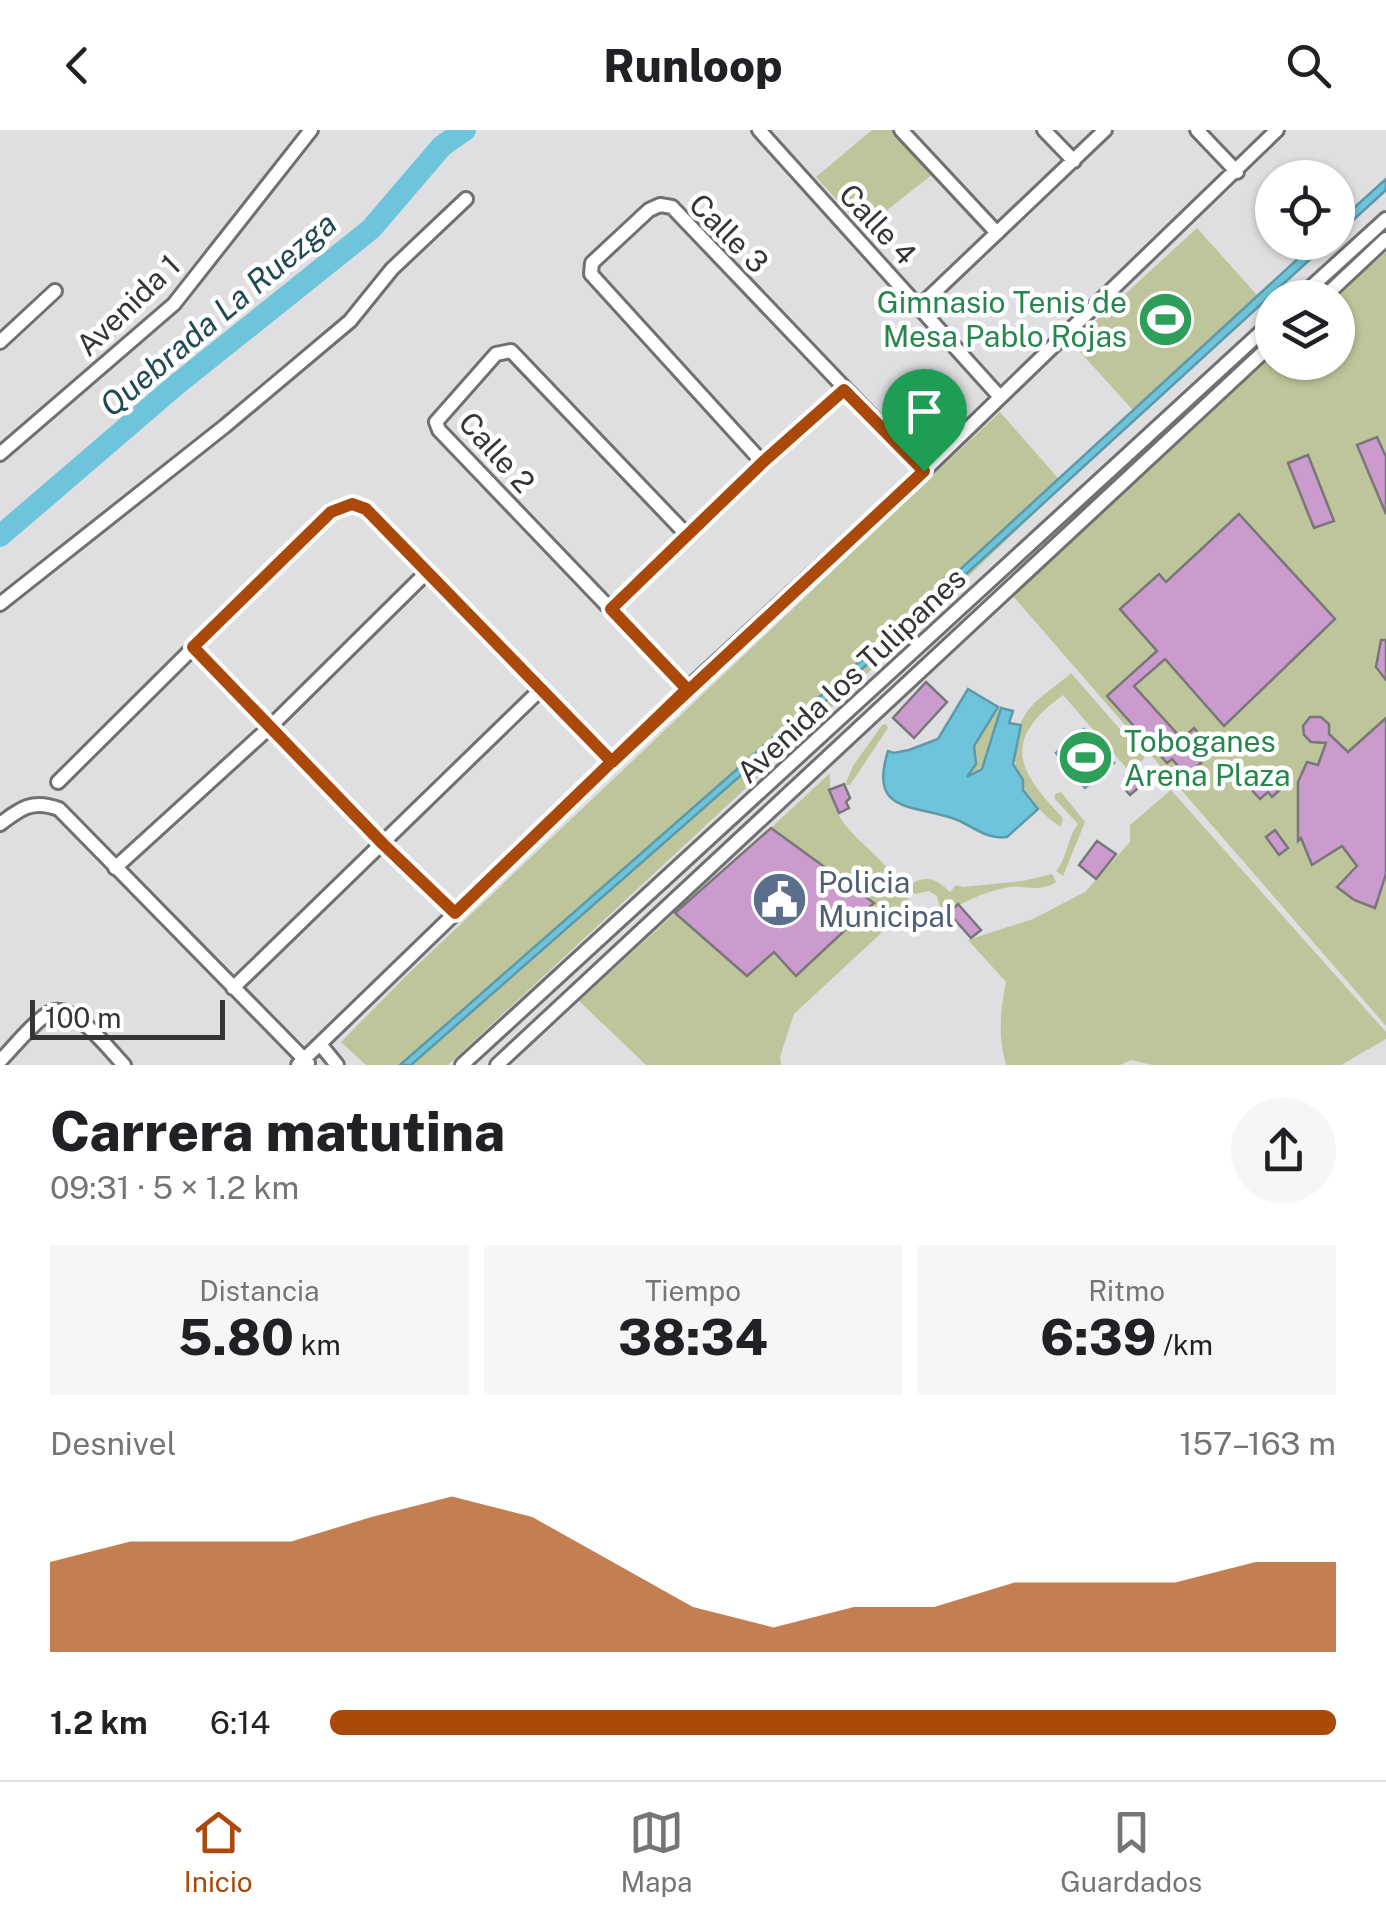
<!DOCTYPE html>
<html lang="es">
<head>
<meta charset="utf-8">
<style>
	body { margin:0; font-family:"Public Sans",sans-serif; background:#f6f6f6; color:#202124; height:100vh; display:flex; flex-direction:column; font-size:38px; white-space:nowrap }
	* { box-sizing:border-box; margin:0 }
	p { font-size:32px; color:#757577 }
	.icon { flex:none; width:55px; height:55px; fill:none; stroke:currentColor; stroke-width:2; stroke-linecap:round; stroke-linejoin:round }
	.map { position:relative; height:935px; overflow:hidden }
	.details { display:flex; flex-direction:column; background:#fff; flex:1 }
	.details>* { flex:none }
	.fabs { position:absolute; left:1255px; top:30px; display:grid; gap:20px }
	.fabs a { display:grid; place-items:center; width:100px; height:100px; border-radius:50%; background:#fff; box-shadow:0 2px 8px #0004; font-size:50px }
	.scale { position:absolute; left:30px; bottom:25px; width:195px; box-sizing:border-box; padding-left:10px; border:5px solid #353536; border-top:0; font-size:28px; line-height:35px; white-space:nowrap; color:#353536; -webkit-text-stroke:8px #fff; paint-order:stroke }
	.pin { position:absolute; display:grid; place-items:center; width:85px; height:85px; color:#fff; margin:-102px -42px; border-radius:50% 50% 50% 0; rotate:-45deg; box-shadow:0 0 10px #0007 }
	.pin .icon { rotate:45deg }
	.round { display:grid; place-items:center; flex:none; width:105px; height:105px; border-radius:52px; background:#f6f6f6 }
	.overview { display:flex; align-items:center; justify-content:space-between; height:170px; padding:0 50px }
	h1 { font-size:55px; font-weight:800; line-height:75px }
	.metrics { display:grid; grid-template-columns:repeat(3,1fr); gap:15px; height:170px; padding:10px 50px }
	.metrics div { display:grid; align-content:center; border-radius:0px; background:#f6f6f6; text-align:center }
	.metrics b { font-size:50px; font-weight:800 }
	.metrics small { font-size:28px; font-weight:400 }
	.metrics p { font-size:28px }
	.chart { height:280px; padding:20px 50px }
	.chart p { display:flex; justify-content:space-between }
	.chart svg { width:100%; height:180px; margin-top:10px; fill:#ab490a; opacity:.7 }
	ul { padding:0 50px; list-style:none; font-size:32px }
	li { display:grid; grid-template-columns:160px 120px 1fr; align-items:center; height:75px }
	li i { height:25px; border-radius:12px; background:#ab490a }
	header { display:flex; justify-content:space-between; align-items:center; height:130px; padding:0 50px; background:#fff; font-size:45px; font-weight:800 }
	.tab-bar { display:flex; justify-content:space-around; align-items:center; height:140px; border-top:2px solid #e0e0e0; background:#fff; font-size:28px; color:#757577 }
	.tab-bar a { display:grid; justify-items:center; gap:5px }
	.tab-bar .selected { color:#ab490a }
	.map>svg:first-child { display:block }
	.green { fill:#bfc59a }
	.water { fill:#6ec4da; stroke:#5d99a9; stroke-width:2.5 }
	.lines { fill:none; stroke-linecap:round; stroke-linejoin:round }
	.river { stroke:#6ec4da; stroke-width:22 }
	.building { fill:#cc9bcd; stroke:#787678; stroke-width:2.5 }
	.minor-casing { stroke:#707072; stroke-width:18 }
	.minor { stroke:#fff; stroke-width:12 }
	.route-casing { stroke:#fff; stroke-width:20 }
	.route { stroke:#ab490a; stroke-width:12 }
	.labels { text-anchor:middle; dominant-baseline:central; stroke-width:9; stroke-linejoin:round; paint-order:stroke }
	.street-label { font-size:30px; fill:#353536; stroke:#fff }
	.leisure-label { font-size:30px; fill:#27864d; stroke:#fff; text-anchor:end }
	.service-label { font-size:30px; fill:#4e5e75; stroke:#fff; text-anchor:start }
	.water-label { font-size:32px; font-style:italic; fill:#214953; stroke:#fff }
</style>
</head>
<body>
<header><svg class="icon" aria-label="back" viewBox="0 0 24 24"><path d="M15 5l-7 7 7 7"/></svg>Runloop<svg class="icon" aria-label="search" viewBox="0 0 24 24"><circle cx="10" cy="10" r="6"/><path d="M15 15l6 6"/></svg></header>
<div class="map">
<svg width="1386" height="935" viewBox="0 0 1386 935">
	<rect width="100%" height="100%" fill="#dfdfe2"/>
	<path class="green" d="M 872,0 L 894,0 L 933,44 L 863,99 L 816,47 Z
		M 1197,98 L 1257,165 L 1139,287 L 1072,213 Z
		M 1386,122 L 1386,896 L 1013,466 L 1272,225 L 1272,232 L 1338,232 L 1335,167 Z
		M 1000,282 L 1064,355 L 804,604 L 448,935 L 366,935 L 341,912 L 408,844 Z
		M 1071,543 L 1145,628 L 1129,641 L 1063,565 C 1001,610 1017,641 1063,688 L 1061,697 C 1024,674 999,626 1025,585 C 1034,569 1057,556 1071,543 Z
		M 998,577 L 1001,578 C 994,604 993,636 967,647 L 974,637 L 974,616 Z
		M 886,594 L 888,598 L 850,655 L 845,655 L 853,636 L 882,595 Z
		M 830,643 C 827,695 863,708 892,743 L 906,745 L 911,754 C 927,744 938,750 950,762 L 956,755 L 963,757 L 1022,751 L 1052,744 L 1056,752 C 1039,763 1027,755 1009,757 C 990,760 962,771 949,783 L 940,778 L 937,766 L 929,761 L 914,764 L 911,757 L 906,780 L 794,884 L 780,927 L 781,935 L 646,935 L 579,871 L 675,783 L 747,846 L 774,822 L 796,845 L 874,774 L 771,698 Z
		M 1171,660 L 1386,902 L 1386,909 L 1341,935 L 1152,935 L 1131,930 L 1120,935 L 1006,935 C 998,906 1000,882 1006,852 L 968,810 L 1033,789 L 1085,762 L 1130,712 L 1130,695 Z
		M 1061,662 L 1085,692 L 1063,746 L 1056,741 C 1068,727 1067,708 1078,694 L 1055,669 L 1055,664 Z"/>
	<path class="water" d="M 1386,49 L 1386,60 L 1338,104 L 1338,92 Z
		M 1315,113 L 1328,113 L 871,531 L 411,935 L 400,935 L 866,526 Z
		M 968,559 L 998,577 L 974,616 L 976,634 L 967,647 L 982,639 L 1001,578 L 1013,581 L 1009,593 L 1021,595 L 1013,634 L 1023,650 L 1023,660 L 1038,679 L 1007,707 C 986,710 973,696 955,689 C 913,674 868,684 888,621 L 894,623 L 909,620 L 938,609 Z
		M 1084,599 L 1114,633 L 1085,658 L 1056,623 Z"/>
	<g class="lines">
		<path class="river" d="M 0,406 L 176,255 L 371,99 L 442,16 L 465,0"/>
	</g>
	<path class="building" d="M 1377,307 L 1386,327 L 1386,384 L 1357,315 Z
		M 1308,325 L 1334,391 L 1314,398 L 1288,333 Z
		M 1239,384 L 1335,489 L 1224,596 L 1165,529 L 1134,556 L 1182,609 L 1194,598 L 1202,607 L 1189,619 L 1201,633 L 1186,645 L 1172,629 L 1167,633 L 1107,566 L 1157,521 L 1120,479 L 1159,444 L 1166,452 Z
		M 1381,510 L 1386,510 L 1386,550 L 1376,537 Z
		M 926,552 L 947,572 L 914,608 L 893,588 Z
		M 1310,587 L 1321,587 L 1329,594 L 1329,604 L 1348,622 L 1386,588 L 1386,744 L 1375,778 L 1354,770 L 1337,757 L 1357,736 L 1342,716 L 1312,735 L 1301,708 L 1298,711 L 1298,652 L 1307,632 L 1318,635 L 1326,613 L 1311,612 L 1304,605 L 1303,596 Z
		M 1138,636 L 1149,649 L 1130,665 L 1123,657 L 1130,651 L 1125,646 Z
		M 1265,639 L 1282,658 L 1272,667 L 1268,662 L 1260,669 L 1243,650 L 1253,641 L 1258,646 Z
		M 844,654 L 850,668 L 846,672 L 849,678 L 839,683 L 829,660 Z
		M 771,698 L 874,773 L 796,846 L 774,822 L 747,846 L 675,783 Z
		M 1275,700 L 1288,718 L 1279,725 L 1266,707 Z
		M 1097,711 L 1116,724 L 1096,749 L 1079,735 Z
		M 958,774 L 981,800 L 971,808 L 949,783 Z"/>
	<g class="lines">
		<defs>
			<path id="minor" d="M 759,0 L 1000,267
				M 901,0 L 997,103
				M 1044,0 L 1074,31
				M 1197,0 L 1237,42
				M 1299,168 L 1386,89
				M 1323,168 L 1386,109
				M 920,176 L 1105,0
				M 0,212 L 55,161
				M 0,324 L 174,174 L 311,0
				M 763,333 L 591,144 L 592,133 L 649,80 L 660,75 L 672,77 L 924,341
				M 687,405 L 511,221 L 496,224 L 436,292 L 439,300 L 687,559
				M 0,474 L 225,296 L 350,191 L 392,139 L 466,69
				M 611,479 L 763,333 L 844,260
				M 193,517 L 383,714 L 455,783
				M 58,652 L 331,381 L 352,374 L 365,379 L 612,631
				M 0,694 C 21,678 33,669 59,679 L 308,933
				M 115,738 L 270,597 L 427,442
				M 233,858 L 540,560
				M 320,914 L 337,935
				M 0,931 C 12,919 37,888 51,882 C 74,872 109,920 124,935
				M 298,935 L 687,559 L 924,341 L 1277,0
				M 462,935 L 1272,192
				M 497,935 L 1272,214"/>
		</defs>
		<use href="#minor" class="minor-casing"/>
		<use href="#minor" class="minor"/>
	</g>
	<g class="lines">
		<defs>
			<path id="route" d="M 924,341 L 612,632 L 366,379 L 352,374 L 331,382 L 193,517 L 383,714 L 455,783 L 687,559 L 611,479 L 763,332 L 844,260 L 924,341"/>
		</defs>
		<use href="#route" class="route-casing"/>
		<use href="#route" class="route"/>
	</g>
	<defs>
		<symbol id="stadium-disc" viewBox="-11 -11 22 22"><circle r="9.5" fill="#2e9e5b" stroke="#fff"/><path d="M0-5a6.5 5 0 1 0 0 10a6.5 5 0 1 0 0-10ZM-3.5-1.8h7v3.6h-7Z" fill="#fff"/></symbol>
		<symbol id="civic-disc" viewBox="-11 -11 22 22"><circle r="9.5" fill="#5c6f8a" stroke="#fff"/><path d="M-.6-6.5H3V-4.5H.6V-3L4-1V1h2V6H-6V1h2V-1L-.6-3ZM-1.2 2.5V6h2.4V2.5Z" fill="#fff"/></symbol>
	</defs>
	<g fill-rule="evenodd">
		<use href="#stadium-disc" x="1134" y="158" width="63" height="63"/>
		<use href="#stadium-disc" x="1054" y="596" width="63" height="63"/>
		<use href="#civic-disc" x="748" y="738" width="63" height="63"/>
	</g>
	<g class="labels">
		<g class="street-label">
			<text transform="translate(878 94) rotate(47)">Calle 4</text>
			<text transform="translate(729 103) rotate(45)">Calle 3</text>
			<text transform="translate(128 175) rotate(-44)">Avenida 1</text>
			<text transform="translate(497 322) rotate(48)">Calle 2</text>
			<text transform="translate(851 545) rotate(-43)">Avenida los Tulipanes</text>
		</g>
		<g class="leisure-label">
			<text x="1127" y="172">Gimnasio Tenis de<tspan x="1127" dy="34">Mesa Pablo Rojas</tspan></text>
			<text x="1124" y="611" text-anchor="start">Toboganes<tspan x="1124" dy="34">Arena Plaza</tspan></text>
		</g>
		<g class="service-label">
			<text x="818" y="752">Policia<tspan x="818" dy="34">Municipal</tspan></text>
		</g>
		<g class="water-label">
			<text transform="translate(218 184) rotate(-40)">Quebrada La Ruezga</text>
		</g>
	</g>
</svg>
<div class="fabs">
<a><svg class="icon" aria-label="locate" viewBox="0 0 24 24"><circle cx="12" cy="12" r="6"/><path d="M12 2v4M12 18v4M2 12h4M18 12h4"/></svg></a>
<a><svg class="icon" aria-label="layers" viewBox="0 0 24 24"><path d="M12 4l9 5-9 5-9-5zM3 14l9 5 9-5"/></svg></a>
</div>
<div class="scale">100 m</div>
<div class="pin" style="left:924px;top:341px;background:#1e9e55"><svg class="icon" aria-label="arrive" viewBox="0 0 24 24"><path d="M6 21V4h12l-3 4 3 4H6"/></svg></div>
</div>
<section class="details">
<div class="overview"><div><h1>Carrera matutina</h1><p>09:31 · 5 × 1.2 km</p></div><a class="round"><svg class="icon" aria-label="share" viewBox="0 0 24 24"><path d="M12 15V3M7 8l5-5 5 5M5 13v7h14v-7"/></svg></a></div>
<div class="metrics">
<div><p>Distancia</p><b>5.80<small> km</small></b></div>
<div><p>Tiempo</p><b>38:34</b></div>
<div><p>Ritmo</p><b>6:39<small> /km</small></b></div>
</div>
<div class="chart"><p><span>Desnivel</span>157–163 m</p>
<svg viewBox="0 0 160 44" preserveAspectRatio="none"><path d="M0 44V22L10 17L20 17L30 17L40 11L50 6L60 11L70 22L80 33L90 38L100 33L110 33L120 27L130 27L140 27L150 22L160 22V44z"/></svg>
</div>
<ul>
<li><b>1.2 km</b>6:14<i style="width:100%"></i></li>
</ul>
</section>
<nav class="tab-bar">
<a class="selected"><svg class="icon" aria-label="home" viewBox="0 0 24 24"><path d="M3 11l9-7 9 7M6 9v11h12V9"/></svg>Inicio</a>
<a><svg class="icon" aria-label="map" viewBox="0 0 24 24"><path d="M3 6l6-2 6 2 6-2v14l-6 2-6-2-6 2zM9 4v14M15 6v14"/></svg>Mapa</a>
<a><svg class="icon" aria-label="saved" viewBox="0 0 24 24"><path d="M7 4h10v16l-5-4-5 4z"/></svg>Guardados</a>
</nav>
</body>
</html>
